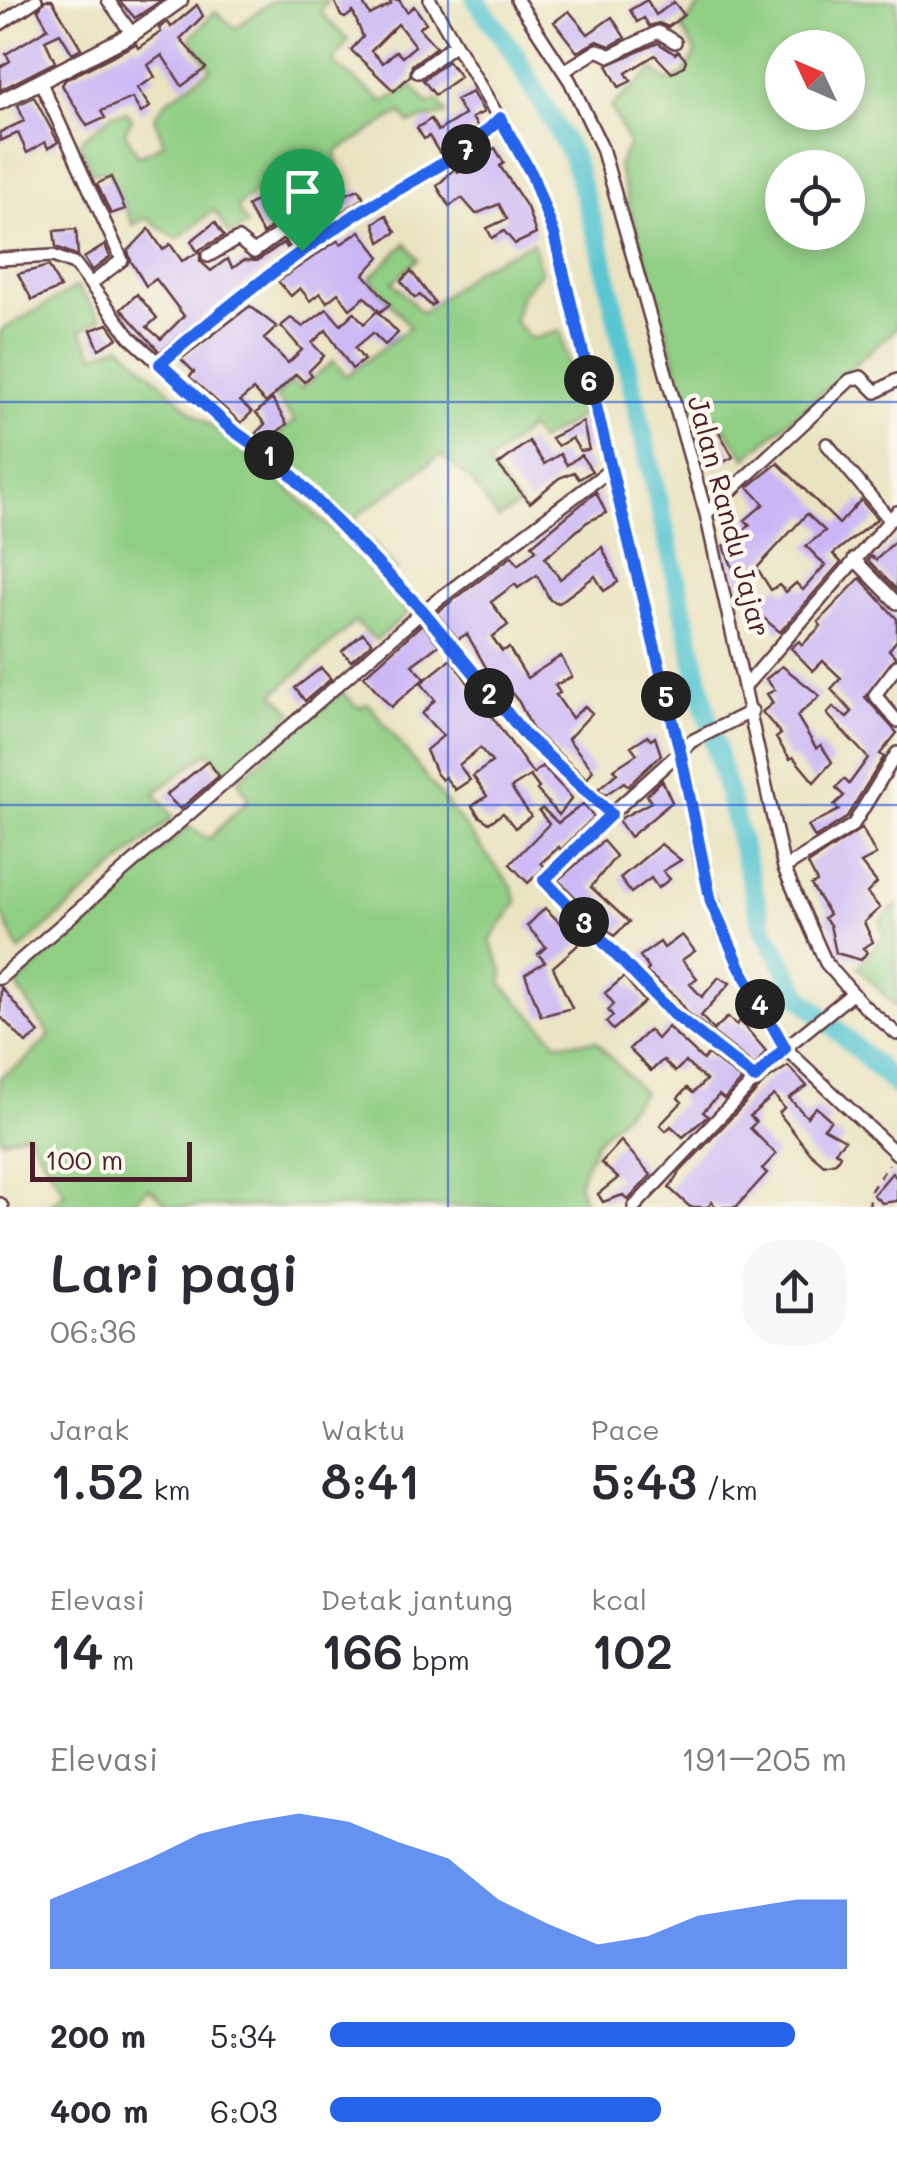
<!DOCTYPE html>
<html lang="id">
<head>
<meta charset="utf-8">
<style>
	body { margin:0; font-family:Mali,sans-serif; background:#f7f7f7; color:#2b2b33; height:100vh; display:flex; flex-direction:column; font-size:38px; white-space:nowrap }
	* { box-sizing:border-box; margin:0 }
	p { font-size:32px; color:#7c7c81 }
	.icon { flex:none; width:55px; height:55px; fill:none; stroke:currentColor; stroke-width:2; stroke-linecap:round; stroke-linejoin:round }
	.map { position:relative; height:1207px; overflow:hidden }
	.panel { display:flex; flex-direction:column; background:#fff; flex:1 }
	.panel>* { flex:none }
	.needle { width:65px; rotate:314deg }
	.tools { position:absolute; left:765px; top:30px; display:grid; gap:20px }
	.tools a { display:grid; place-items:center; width:100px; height:100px; border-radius:50%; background:#fff; box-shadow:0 5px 15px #0003; font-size:50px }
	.scale { position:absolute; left:30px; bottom:25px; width:162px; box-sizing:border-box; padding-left:10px; border:5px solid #4a1f2b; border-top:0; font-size:28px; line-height:35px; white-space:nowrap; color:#4a1f2b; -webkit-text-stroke:8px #fbf7ec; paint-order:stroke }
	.pin { position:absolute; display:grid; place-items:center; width:85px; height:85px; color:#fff; margin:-102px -42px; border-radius:50% 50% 50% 0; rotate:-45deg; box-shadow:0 0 10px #0007 }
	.pin .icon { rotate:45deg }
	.km { position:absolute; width:50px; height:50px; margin:-25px; border-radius:50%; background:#222; color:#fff; font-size:28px; line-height:50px; text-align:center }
	.round { display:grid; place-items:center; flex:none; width:105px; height:105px; border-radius:40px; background:#f7f7f7 }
	.headline { display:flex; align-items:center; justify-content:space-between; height:170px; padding:0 50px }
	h1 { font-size:55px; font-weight:600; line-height:75px }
	.metrics { display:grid; grid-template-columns:repeat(3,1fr); gap:15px; height:170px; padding:10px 50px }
	.metrics div { display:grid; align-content:center }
	.metrics b { font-size:50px; font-weight:600 }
	.metrics small { font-size:28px; font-weight:400 }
	.metrics p { font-size:28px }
	.chart { height:280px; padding:20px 50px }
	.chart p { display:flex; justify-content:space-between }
	.chart svg { width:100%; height:180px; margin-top:10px; fill:#2563eb; opacity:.7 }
	ul { padding:0 50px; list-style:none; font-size:32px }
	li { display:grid; grid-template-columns:160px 120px 1fr; align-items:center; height:75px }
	li i { height:25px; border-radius:12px; background:#2563eb }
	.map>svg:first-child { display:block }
	.green { fill:#90ce84; stroke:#6d7658; stroke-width:2.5; fill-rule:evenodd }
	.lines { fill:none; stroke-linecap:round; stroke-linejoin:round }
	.river { stroke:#5ac6d1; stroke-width:20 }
	.building { fill:#cbb6f5; fill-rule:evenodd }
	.minor-casing { stroke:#623c42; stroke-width:16 }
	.tertiary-casing { stroke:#623c42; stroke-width:19 }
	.path { stroke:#623c42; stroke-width:2.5; stroke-dasharray:8 8; stroke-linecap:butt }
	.minor { stroke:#fff; stroke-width:11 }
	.tertiary { stroke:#fff; stroke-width:14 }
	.route-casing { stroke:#fff; stroke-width:20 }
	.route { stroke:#2563eb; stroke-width:12 }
	.grid { fill:none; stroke:#1d4ed8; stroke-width:2.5; stroke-opacity:0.55 }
	.labels { text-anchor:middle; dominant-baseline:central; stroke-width:9; stroke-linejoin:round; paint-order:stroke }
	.street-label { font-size:28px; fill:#4a1f2b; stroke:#fbf7ec }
</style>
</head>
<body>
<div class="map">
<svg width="897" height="1207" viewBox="0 0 897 1207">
	<rect width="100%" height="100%" fill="#fbf7ec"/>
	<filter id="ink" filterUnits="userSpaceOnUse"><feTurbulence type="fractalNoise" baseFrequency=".01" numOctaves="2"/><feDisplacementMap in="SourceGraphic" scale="20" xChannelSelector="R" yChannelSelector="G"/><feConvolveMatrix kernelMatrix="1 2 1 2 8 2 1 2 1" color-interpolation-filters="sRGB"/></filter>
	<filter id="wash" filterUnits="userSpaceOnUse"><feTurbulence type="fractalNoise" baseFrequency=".0048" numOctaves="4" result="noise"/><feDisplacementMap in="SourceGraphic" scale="40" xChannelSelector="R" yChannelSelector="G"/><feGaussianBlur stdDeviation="2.25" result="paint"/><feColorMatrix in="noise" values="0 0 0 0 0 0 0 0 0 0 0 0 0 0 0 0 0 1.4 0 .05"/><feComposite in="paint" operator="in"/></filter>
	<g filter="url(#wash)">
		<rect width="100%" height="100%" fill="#eae3c1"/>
		<path class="green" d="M 273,0 L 328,0 L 320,12 L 348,40 L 333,63 L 384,102 L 412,86 L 428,104 L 438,100 L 446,114 L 409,123 L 401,113 L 336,152 L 338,165 L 306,190 L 291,184 L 276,195 L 262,187 L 237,207 L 247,225 L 230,235 L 214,210 L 177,239 L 146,218 L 133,225 L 108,171 L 92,173 L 79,142 L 113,114 L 127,112 L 132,119 L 125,132 L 138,156 L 164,144 L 154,117 L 167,101 L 211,69 L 190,38 L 215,12 L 236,28 Z
			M 704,0 L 897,0 L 897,328 L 746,458 L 717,417 L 693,422 L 618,166 L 629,144 L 611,107 L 654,69 L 667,81 L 683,75 L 696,53 L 682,28 ZM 782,48 L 848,48 L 848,112 L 782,112 ZM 782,168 L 848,168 L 848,232 L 782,232 Z
			M 533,242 L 541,272 L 521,295 L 514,321 L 531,339 L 560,331 L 581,416 L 539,441 L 529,428 L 488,464 L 519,505 L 498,519 L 470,479 L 441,455 L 357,516 L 355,524 L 397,569 L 390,574 L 267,446 L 294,421 L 276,397 L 291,382 L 300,389 L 334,361 L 346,376 L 410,327 L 370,278 L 406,243 L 418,259 L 393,282 L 422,313 L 478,268 Z
			M 77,287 L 102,319 L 81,331 L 95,355 L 121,345 L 191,411 L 272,472 L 343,541 L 408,613 L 376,640 L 355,622 L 274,694 L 293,712 L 228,774 L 208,752 L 155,793 L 173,817 L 19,951 L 0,909 L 0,331 Z
			M 342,692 L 357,707 L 369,704 L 512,887 L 517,902 L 490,941 L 503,972 L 502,984 L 558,1043 L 596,1041 L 643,1093 L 596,1142 L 578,1183 L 586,1207 L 170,1207 L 149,1188 L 128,1207 L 48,1207 L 65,1193 L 27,1133 L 2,1140 L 0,1136 L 0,1077 L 23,1063 L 50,1036 L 16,985 L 187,826 L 209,839 L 249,799 L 238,780 Z
			M 897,905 L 897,1008 L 858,967 L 884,937 L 880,921 Z"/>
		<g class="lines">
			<path class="river" d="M 476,0 L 514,53 L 572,156 L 600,246 L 706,710 L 763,927 L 801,997 L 897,1086"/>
		</g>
		<g id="blocks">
			<path class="building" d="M 45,0 L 52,0 L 81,48 L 72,53 L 60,33 L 45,40 L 55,62 L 0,90 L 0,67 L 10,61 L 6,54 L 48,28 L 38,10 Z
				M 119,0 L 162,0 L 135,18 Z
				M 334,0 L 361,0 L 370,15 L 391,4 L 389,0 L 399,0 L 407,12 L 414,6 L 426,23 L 419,28 L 436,47 L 412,65 L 410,76 L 394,91 L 351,50 L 363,37 L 353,12 L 345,18 L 341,16 ZM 398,24 L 415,46 L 402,57 L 396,51 L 383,63 L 371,51 Z
				M 647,0 L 656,15 L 674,2 L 684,15 L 668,27 L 659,23 L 649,26 L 644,18 L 637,22 L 630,10 Z
				M 197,5 L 203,16 L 180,39 L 206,68 L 182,86 L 162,55 L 148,65 L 155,77 L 137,88 L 150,107 L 141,113 L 132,98 L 101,111 L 105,118 L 87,126 L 62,85 L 65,80 L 136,44 L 138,48 L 161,32 L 159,28 L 168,22 L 171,27 Z
				M 569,11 L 588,34 L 612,17 L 625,38 L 610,46 L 597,41 L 577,52 L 554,22 Z
				M 658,43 L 675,54 L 678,51 L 686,60 L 684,66 L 672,73 L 655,55 L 626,73 L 631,81 L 619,87 L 607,65 Z
				M 448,61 L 460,77 L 435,95 L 423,80 Z
				M 472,92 L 484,112 L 472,118 L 478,127 L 440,154 L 429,136 L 424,139 L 417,128 L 431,119 L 438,131 L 464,115 L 456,100 Z
				M 34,97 L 58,142 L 48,148 L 45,142 L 27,153 L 18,133 L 0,141 L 0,132 L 24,121 L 18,105 Z
				M 495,148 L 504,163 L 500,166 L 527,207 L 536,234 L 515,244 L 504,231 L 492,238 L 487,228 L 507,219 L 499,204 L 476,214 L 462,198 L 449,206 L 437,186 L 455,168 L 458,172 Z
				M 111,177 L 125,209 L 111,214 L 97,184 Z
				M 359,189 L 364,198 L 302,237 L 285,203 L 300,195 L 308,209 Z
				M 263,197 L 273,226 L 263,234 L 247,206 Z
				M 386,215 L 396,232 L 380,242 L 374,223 Z
				M 215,222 L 224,236 L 197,251 L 191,241 Z
				M 76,229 L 78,256 L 56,247 L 54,231 Z
				M 149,229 L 163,250 L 170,244 L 182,261 L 200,252 L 200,261 L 211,271 L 227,259 L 233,268 L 244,260 L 257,261 L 283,243 L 289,250 L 160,352 L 121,309 L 137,294 L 157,318 L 147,327 L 161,339 L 184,316 L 156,279 L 146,286 L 131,261 L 128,251 Z
				M 360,231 L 380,257 L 364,274 L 390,304 L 380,312 L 365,297 L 350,309 L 338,293 L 327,302 L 320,293 L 310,301 L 300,288 L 291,296 L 278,281 L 338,240 L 341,244 Z
				M 105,245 L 110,257 L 92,271 L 84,258 Z
				M 49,266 L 60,288 L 32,300 L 18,274 Z
				M 411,271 L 435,303 L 431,306 L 420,295 L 415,298 L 401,281 Z
				M 250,306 L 277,327 L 264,339 L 288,363 L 302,350 L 281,326 L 291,318 L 303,327 L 327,309 L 341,325 L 354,312 L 364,324 L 377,311 L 398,333 L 385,345 L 373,333 L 355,348 L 364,360 L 352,369 L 326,330 L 312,343 L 324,356 L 309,371 L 312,375 L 304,382 L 296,374 L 266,403 L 253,390 L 240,401 L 252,412 L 241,423 L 189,377 L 194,372 L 181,359 Z
				M 108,324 L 118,338 L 99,349 L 91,330 Z
				M 272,399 L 287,424 L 265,442 L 255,434 L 265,424 L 256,413 Z
				M 583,422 L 589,450 L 580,451 L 572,438 L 558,446 L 551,438 Z
				M 714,423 L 733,457 L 714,467 L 694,436 Z
				M 529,441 L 544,464 L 560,454 L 567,465 L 581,455 L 592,471 L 579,479 L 574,472 L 559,478 L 530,503 L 498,465 Z
				M 778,463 L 839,524 L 861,500 L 877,519 L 833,554 L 841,562 L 780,632 L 749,606 L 753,602 L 737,579 L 724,546 L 750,525 L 745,520 L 764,504 L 748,487 ZM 807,514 L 825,531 L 806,546 L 825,565 L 803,590 L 796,583 L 786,592 L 779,585 L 771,590 L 757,568 Z
				M 596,492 L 606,513 L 587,522 L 545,558 L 560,579 L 602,547 L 618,582 L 604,591 L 595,576 L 559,603 L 550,600 L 537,575 L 518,588 L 515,584 L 491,602 L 508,625 L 492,637 L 502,651 L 509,648 L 527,678 L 561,656 L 572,677 L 555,685 L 560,693 L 556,695 L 572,718 L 585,706 L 592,713 L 568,739 L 593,770 L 587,779 L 533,730 L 519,702 L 504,684 L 492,678 L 467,634 L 458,639 L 436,613 L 512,556 L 518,565 L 536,550 L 532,545 Z
				M 897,539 L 897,590 L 868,560 L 871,556 L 876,560 Z
				M 860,578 L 897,619 L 897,640 L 889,650 L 896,657 L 865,697 L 897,733 L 880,754 L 884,757 L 846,818 L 815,838 L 808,826 L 839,810 L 834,805 L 844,796 L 836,788 L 844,779 L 849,784 L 868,758 L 827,714 L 833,707 L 847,717 L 852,712 L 831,689 L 841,678 L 823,661 L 813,671 L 791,648 L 799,641 L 802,645 L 821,626 L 818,622 Z
				M 422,624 L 439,645 L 412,665 L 425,678 L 391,707 L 364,676 Z
				M 363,633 L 372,643 L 351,661 L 342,651 Z
				M 451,659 L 533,774 L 542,766 L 572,798 L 559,815 L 537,790 L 539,788 L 530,776 L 511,788 L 531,816 L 515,828 L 503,813 L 489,823 L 479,816 L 472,806 L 487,796 L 473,776 L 492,762 L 480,748 L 459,765 L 470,780 L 455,790 L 445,777 L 442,780 L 436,773 L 426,750 L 443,736 L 422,714 L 435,700 L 421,683 Z
				M 782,666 L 820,696 L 797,716 L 816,748 L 821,745 L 832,762 L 814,782 L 793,757 L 790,759 L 776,738 L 781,734 L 762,712 L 773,703 L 767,694 L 775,690 L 766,679 Z
				M 321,668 L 331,679 L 305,701 L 295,688 Z
				M 647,736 L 651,740 L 655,737 L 661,755 L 628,786 L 624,782 L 605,795 L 598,789 L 617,773 L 614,769 L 637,754 L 631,746 Z
				M 208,761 L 219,776 L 180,809 L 166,795 Z
				M 662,780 L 672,802 L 630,837 L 618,820 L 651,802 L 647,795 Z
				M 583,804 L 594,817 L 561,850 L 559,847 L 541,863 L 545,867 L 528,883 L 510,864 L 549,824 L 539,811 L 542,808 L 558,823 Z
				M 862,828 L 876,855 L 861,863 L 877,883 L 867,893 L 880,908 L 864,922 L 873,942 L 863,948 L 867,952 L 861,960 L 836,953 L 830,925 L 824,918 L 829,914 L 811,885 L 817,882 L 808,864 Z
				M 603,841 L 616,856 L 591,887 L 629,922 L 614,936 L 558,880 Z
				M 661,844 L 681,860 L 663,871 L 670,879 L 658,888 L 651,878 L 631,893 L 620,878 Z
				M 545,908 L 560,923 L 567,916 L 587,937 L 553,967 L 572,1008 L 541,1016 L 525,974 L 545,962 L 538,954 L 546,947 L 527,926 Z
				M 682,935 L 695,951 L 682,960 L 697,978 L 690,984 L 702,997 L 719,977 L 730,983 L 701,1016 L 714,1030 L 728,1017 L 736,1025 L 740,1021 L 766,1051 L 755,1066 L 688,1013 L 676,996 L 646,972 L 649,969 L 640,956 L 660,942 L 664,948 Z
				M 624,977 L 645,1002 L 613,1030 L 606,1022 L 613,1016 L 608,1010 L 614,1004 L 605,993 Z
				M 1,987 L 39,1033 L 26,1043 L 0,1016 Z
				M 668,1027 L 703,1060 L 708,1054 L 742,1080 L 724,1099 L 719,1095 L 703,1112 L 708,1116 L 683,1137 L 671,1126 L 666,1131 L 660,1125 L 682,1102 L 678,1098 L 687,1088 L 693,1093 L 706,1080 L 685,1062 L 675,1072 L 663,1060 L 651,1071 L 629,1049 L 649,1030 L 657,1039 Z
				M 788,1066 L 807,1086 L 789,1098 L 807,1117 L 816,1107 L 831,1120 L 824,1128 L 845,1140 L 835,1151 L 840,1155 L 836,1162 L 824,1165 L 810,1153 L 779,1113 L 784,1108 L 774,1095 L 750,1116 L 756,1122 L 750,1128 L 776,1154 L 762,1169 L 767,1173 L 736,1207 L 716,1207 L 712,1202 L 708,1207 L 690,1207 L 669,1188 L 680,1172 L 767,1080 Z
				M 621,1141 L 651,1175 L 628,1200 L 623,1195 L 603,1202 L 598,1194 L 618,1178 L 601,1163 Z
				M 892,1173 L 897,1178 L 897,1201 L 882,1203 L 873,1195 Z"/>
		</g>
	</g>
	<g filter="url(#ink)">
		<use href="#blocks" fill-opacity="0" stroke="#623c42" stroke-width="2.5"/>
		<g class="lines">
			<defs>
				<path id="minor" d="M 108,0 L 132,34
					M 430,0 L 532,175 L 554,235 L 680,751 L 701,862 L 723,933 L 785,1048 L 897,1154
					M 517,0 L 570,81 L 602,148 L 706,514 L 784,868 L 826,963 L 864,1006 L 897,1034
					M 0,24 L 36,0
					M 564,71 L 598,50 L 610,56 L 658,32 L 675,42
					M 418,72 L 455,44
					M 41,83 L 122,260 L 93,282
					M 208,256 L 238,239 L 254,252 L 284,230 L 302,251
					M 0,259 L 53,256 L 76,265 L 130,337 L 223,422 L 284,467 L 423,611 L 526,736 L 611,814 L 692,741 L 752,711
					M 160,364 C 222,310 286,261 355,215 C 405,182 458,162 501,118
					M 827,444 L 890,520
					M 706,514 L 850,380 L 861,377 L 876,392 L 897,380
					M 854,559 L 897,603
					M 897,666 L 875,695 L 897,721
					M 747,684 L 897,512
					M 611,814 L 545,880 L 671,1012 L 755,1078
					M 784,868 L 853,825 L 897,753
					M 0,978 L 423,611 L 610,470
					M 0,1204 L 2,1207
					M 634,1207 L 785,1048 L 853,993"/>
				<path id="tertiary" d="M 0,102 L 132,34 L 180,0"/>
			</defs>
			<use href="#minor" class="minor-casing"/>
			<use href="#tertiary" class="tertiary-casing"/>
			<path class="path" d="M 869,1207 L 871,1190 L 889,1164"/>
			<use href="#minor" class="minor"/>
			<use href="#tertiary" class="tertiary"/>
		</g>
	</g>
	<g class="lines" filter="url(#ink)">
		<defs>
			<path id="route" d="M 500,118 L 532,175 L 554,234 L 680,751 L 711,902 L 740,967 L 785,1048 L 755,1078 L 671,1012 L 544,880 L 611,814 L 526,736 L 423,611 L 284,467 L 230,428 L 160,364 C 222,310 286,260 355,215 C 405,183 458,162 500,118 Z"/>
		</defs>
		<use href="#route" class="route-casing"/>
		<use href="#route" class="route"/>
	</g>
	<path class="grid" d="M 448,0 L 448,1207M 0,402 L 897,402M 0,805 L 897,805"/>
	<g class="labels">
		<g class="street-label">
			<text transform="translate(730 516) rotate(75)">Jalan Randu Jajar</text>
		</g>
	</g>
</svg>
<div class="tools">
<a><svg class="needle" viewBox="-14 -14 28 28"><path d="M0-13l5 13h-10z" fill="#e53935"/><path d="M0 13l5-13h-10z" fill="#7c7c81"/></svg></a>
<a><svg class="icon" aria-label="locate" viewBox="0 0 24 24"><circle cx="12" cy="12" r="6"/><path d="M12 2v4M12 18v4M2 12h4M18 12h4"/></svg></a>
</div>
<div class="scale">100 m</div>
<div class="pin" style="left:302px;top:251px;background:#1e9e55"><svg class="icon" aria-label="arrive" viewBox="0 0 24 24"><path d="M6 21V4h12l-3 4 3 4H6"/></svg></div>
<b class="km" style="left:269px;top:455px">1</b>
<b class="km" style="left:489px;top:693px">2</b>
<b class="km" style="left:584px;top:922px">3</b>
<b class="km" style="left:760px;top:1004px">4</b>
<b class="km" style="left:666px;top:696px">5</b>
<b class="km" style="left:589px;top:380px">6</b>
<b class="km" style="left:466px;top:149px">7</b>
</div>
<section class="panel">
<div class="headline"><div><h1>Lari pagi</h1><p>06:36</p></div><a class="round"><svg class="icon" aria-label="share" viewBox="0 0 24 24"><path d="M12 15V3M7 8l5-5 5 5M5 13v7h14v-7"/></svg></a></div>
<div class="metrics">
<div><p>Jarak</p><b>1.52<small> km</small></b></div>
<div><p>Waktu</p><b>8:41</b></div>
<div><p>Pace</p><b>5:43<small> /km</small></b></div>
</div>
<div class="metrics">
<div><p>Elevasi</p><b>14<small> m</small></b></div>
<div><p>Detak jantung</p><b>166<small> bpm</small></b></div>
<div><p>kcal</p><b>102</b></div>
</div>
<div class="chart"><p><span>Elevasi</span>191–205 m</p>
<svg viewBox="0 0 160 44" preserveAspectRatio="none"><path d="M0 44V27L10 22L20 17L30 11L40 8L50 6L60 8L70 13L80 17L90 27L100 33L110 38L120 36L130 31L140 29L150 27L160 27V44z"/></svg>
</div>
<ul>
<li><b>200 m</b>5:34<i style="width:90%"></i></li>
<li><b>400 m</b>6:03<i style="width:64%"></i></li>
</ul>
</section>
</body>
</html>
